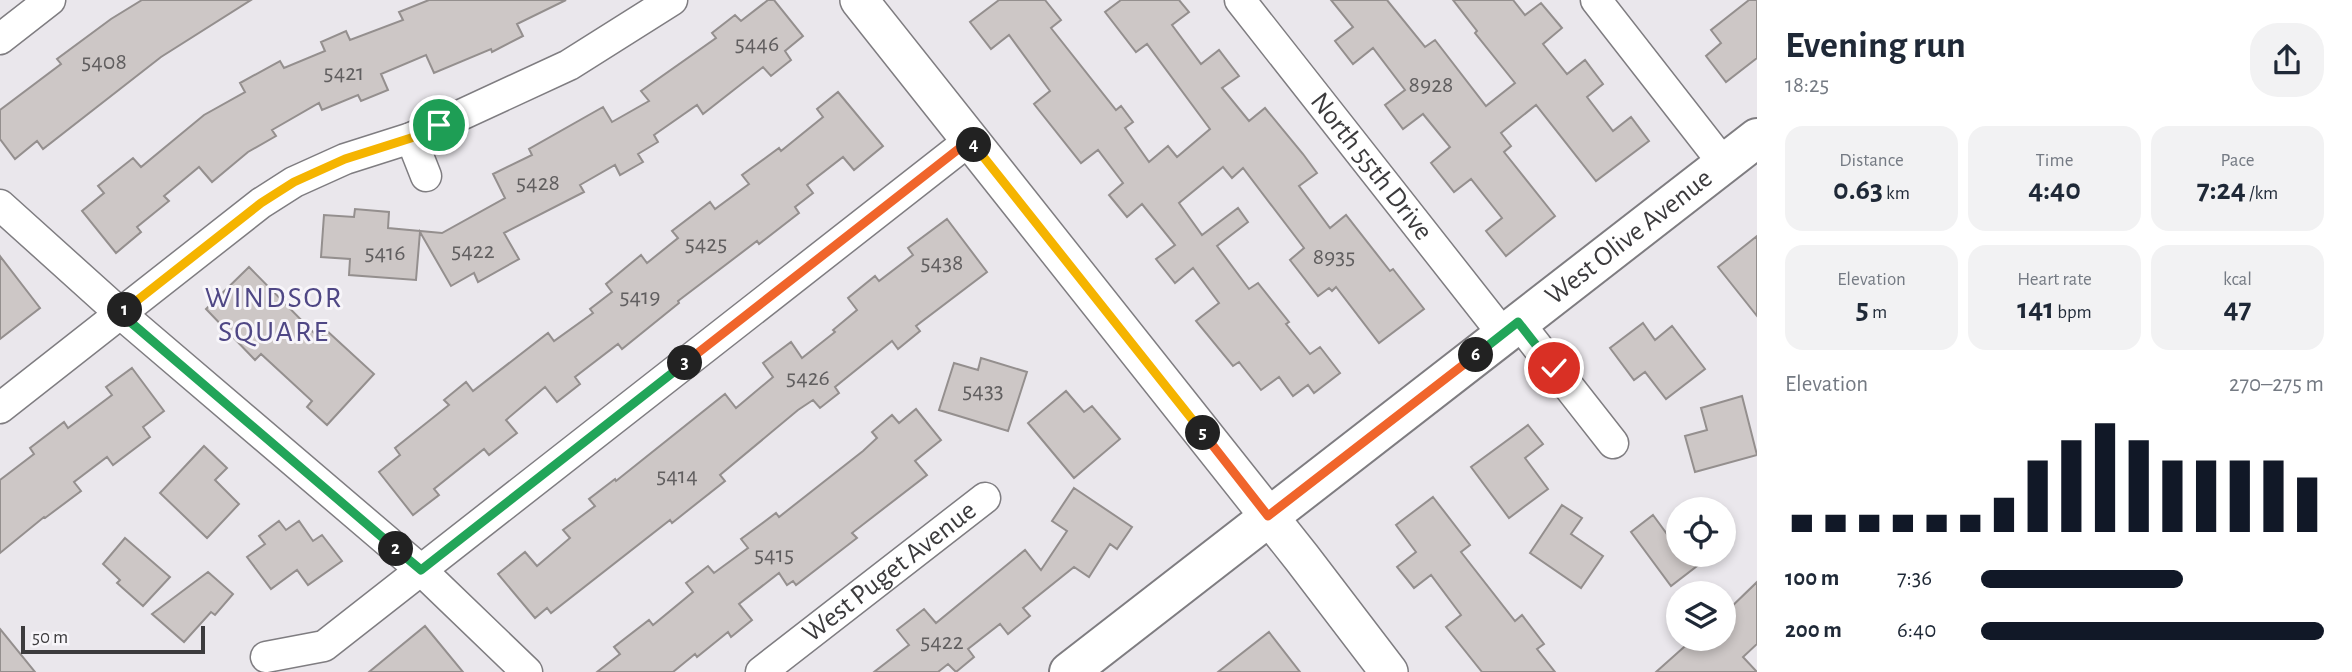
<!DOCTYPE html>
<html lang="en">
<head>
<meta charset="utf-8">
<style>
	body { margin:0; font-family:"Alegreya Sans",sans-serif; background:#f2f2f3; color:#1f2937; height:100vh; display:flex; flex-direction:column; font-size:26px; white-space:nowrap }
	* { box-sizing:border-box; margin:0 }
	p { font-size:23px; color:#747a83 }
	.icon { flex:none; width:38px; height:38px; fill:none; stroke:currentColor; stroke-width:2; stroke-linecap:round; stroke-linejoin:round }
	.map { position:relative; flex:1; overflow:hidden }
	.side { display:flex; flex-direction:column; background:#fff; width:595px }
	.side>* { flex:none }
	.tools { position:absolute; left:1666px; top:497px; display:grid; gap:14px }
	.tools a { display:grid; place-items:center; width:70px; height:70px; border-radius:50%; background:#fff; box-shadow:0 4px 10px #0003; font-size:35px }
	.scale { position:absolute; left:21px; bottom:18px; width:184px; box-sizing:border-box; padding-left:7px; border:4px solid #3c3b3d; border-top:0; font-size:19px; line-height:24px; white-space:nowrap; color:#3c3b3d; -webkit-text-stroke:5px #f7f5f9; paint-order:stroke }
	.pin { position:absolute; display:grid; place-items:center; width:60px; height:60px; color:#fff; margin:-30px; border:4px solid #fff; border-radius:50%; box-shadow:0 2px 7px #0007 }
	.km { position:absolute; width:35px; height:35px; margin:-18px; border-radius:50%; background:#222; color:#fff; font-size:19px; line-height:35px; text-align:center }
	.round { display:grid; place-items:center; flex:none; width:74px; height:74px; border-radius:28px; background:#f2f2f3 }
	.overview { display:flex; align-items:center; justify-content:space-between; height:119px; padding:0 28px }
	h1 { font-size:38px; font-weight:700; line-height:52px }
	.figures { display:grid; grid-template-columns:repeat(3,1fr); gap:10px; height:119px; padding:7px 28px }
	.figures div { display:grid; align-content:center; border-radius:18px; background:#f2f2f3; text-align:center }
	.figures b { font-size:30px; font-weight:700 }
	.figures small { font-size:19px; font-weight:400 }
	.figures p { font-size:19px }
	.chart { height:196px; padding:14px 28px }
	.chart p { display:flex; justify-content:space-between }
	.chart svg { width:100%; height:126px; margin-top:7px; stroke:#111827; stroke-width:6 }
	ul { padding:0 28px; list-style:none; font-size:23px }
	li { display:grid; grid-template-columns:112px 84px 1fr; align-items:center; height:52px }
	li i { height:18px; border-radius:9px; background:#111827 }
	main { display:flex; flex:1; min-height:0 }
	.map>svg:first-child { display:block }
	.building { fill:#cdc7c6; stroke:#948f8e; stroke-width:2 }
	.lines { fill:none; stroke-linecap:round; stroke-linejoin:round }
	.minor-casing { stroke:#7f7d81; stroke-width:33 }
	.tertiary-casing { stroke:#7f7d81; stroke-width:40 }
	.secondary-casing { stroke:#7f7d81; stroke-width:42 }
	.minor { stroke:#fff; stroke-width:30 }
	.tertiary { stroke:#fff; stroke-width:37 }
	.secondary { stroke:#fff; stroke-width:38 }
	.split-1-casing { stroke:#fff; stroke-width:14 }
	.split-2-casing { stroke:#fff; stroke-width:14 }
	.split-3-casing { stroke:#fff; stroke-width:14 }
	.split-4-casing { stroke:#fff; stroke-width:14 }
	.split-5-casing { stroke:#fff; stroke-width:14 }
	.split-6-casing { stroke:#fff; stroke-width:14 }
	.split-7-casing { stroke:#fff; stroke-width:14 }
	.split-1 { stroke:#f5b400; stroke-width:9 }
	.split-2 { stroke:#22a559; stroke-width:9 }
	.split-3 { stroke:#22a559; stroke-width:9 }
	.split-4 { stroke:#f0652b; stroke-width:9 }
	.split-5 { stroke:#f5b400; stroke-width:9 }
	.split-6 { stroke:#f0652b; stroke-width:9 }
	.split-7 { stroke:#22a559; stroke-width:9 }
	.labels { text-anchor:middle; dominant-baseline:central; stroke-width:6; stroke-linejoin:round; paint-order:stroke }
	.number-label { font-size:24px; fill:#605e5f }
	.street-label { font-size:28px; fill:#3c3b3d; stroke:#f7f5f9 }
	.neighbourhood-label { font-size:30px; letter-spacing:2px; fill:#4f4785; stroke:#f7f5f9 }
</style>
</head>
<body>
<main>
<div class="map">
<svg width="1757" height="672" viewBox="0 0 1757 672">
	<rect width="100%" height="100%" fill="#eae7ec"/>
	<path class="building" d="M 142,0 L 251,0 L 161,57 L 43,149 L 37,141 L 15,159 L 0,139 L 0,110 L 61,64 L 57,59 L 111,19 Z
		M 429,0 L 566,0 L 517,24 L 523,36 L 492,52 L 491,49 L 434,73 L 426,55 L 381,74 L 388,90 L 361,101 L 358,95 L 322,110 L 319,103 L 272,130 L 276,136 L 248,152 L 212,182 L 199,167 L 164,196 L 169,201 L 137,227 L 141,232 L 116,253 L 82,211 L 104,193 L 98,186 L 133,158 L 141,167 L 204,115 L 245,92 L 240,83 L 280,61 L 284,68 L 325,51 L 321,42 L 346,31 L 350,40 L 403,20 L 399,12 Z
		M 768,0 L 774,0 L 803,36 L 785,51 L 791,60 L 771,76 L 763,67 L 703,114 L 697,105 L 654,135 L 658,142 L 638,154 L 643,162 L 620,175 L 615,165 L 580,185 L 584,192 L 504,233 L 519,259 L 478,282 L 474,273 L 451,286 L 420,232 L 416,280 L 349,275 L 350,259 L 321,257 L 324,215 L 354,217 L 355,209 L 389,212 L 388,228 L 442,233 L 505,198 L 493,174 L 532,155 L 529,149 L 603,107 L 612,122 L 649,101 L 641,91 L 716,38 L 712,33 L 735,15 L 741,21 Z
		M 999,0 L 1045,0 L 1061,20 L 1051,28 L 1116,110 L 1121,106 L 1133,122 L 1125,128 L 1149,162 L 1168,146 L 1177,157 L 1210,129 L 1147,44 L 1136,52 L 1105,12 L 1121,0 L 1179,0 L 1189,12 L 1172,25 L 1201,64 L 1219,50 L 1239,76 L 1222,88 L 1249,121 L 1265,108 L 1303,154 L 1317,173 L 1299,186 L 1330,228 L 1346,215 L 1390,271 L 1393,269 L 1424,309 L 1379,343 L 1336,287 L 1332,291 L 1329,288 L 1318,296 L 1290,260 L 1304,248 L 1243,168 L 1232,178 L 1223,167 L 1179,203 L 1202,235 L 1238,208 L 1248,222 L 1217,246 L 1249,289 L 1258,283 L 1289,322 L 1286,324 L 1310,354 L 1320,347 L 1340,373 L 1314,393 L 1308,385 L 1293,396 L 1279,377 L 1261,390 L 1239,362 L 1233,366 L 1196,321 L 1219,303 L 1193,268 L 1175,283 L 1156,259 L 1175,245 L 1142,204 L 1127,217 L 1109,195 L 1123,183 L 1098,150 L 1081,163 L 1034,104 L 1050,91 L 1009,35 L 991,49 L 970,22 Z
		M 1331,0 L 1387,0 L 1425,47 L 1435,40 L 1486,106 L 1515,83 L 1475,33 L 1477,31 L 1453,0 L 1513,0 L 1525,15 L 1541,3 L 1562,28 L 1543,44 L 1567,74 L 1585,60 L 1603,84 L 1587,97 L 1613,131 L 1631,117 L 1649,141 L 1596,181 L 1536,105 L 1501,133 L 1511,146 L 1504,152 L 1555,216 L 1506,256 L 1486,231 L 1502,218 L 1471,179 L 1454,192 L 1431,163 L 1450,147 L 1423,114 L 1403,129 L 1385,105 L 1405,90 L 1373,48 L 1353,64 L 1335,41 L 1353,27 Z
		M 1749,0 L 1757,0 L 1757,58 L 1726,82 L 1706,56 L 1721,43 L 1711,30 Z
		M 838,92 L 883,146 L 854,170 L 843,157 L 807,185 L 813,193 L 795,207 L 799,213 L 759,244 L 757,241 L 678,301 L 679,303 L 622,349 L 618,344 L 575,377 L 580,384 L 557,402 L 545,387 L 506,420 L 517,433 L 489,455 L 484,449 L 434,489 L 439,495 L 413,515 L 379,472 L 400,455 L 395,448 L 449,405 L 444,400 L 466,382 L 473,391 L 548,333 L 554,341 L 593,313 L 590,309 L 612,292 L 606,284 L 641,255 L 647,263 L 678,238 L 672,231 L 710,202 L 715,209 L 749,184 L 742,175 L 779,148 L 781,151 L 823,117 L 817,109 Z
		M 947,219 L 987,272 L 916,326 L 920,331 L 898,349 L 892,341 L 835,387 L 839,393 L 820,408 L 813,400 L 798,410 L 720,475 L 725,481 L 672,523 L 670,520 L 551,613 L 547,608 L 535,618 L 498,574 L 525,552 L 537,566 L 570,538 L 563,530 L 595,506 L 589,499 L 615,479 L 616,481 L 725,394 L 736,408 L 773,377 L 763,363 L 791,342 L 802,358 L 835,332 L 833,330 L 857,310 L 848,298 L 875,276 L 879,281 L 913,255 L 908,248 Z
		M 1757,236 L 1757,316 L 1718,267 Z
		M 0,256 L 40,308 L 0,339 Z
		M 249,267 L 319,338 L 326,330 L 374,374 L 327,425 L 307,407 L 312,401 L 261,354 L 255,360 L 206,309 Z
		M 1643,323 L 1655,340 L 1672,326 L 1705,369 L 1666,399 L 1645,372 L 1634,380 L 1610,348 Z
		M 981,358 L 1027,372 L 1008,431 L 939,410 L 954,363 L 978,370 Z
		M 132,368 L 164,411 L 143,427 L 150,437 L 113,465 L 107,457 L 74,482 L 81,491 L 45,518 L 44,517 L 0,553 L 0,480 L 34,454 L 30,448 L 64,422 L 68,428 L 112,395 L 106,387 Z
		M 1066,391 L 1084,412 L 1092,406 L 1120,439 L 1074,478 L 1028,423 Z
		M 1742,396 L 1757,455 L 1695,472 L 1685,436 L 1707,430 L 1701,408 Z
		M 916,409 L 941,440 L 915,461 L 927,475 L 852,533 L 857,538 L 796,585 L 793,581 L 787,585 L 779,573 L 739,604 L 752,620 L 731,637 L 728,632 L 697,657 L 695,654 L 673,672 L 597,672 L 620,654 L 614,647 L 649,620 L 653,625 L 693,592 L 686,583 L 708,566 L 714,573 L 748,548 L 741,539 L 776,513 L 779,517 L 863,451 L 877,438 L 872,432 L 892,415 L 899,423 Z
		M 1528,425 L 1543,444 L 1525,458 L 1548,489 L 1509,518 L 1471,467 Z
		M 204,446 L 227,468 L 215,480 L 239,504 L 207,538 L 160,493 Z
		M 1074,488 L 1132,527 L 1117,549 L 1110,544 L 1089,577 L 1074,567 L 1023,608 L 1030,616 L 1008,634 L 1000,624 L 968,649 L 974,657 L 956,672 L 948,664 L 938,672 L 874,672 L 909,645 L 897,630 L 924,609 L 936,623 L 1025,550 L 1041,570 L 1067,531 L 1052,521 Z
		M 1433,497 L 1470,545 L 1461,552 L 1515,621 L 1522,615 L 1544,644 L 1537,649 L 1555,672 L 1482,672 L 1446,627 L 1461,615 L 1431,575 L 1414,588 L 1397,567 L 1416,552 L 1396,525 Z
		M 1562,505 L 1582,518 L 1571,534 L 1603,556 L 1581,588 L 1530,553 Z
		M 1653,515 L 1667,534 L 1678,526 L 1678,555 L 1688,555 L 1697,566 L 1671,586 L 1631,532 Z
		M 279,521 L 286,530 L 299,521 L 313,541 L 322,535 L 342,561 L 308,585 L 297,570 L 271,589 L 247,557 L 265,544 L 259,536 Z
		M 125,538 L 170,577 L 143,606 L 117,583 L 120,580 L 103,564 Z
		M 208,572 L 233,594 L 215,615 L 211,612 L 184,642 L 152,614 Z
		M 1757,582 L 1757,644 L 1743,657 L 1757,672 L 1656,672 L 1693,639 L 1724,639 L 1724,614 Z
		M 425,626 L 463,672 L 369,672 Z
		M 0,629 L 35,672 L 0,672 Z
		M 1269,632 L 1300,672 L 1218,672 Z"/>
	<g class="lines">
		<defs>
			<g id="minor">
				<path id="s1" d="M 1240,0 L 1503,334"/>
				<path d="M 1596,0 L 1724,164"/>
				<path d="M 0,39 L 50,0"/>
				<path d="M 411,138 L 426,176"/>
				<path d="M 0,205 L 121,314 L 421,570 L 527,672"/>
				<path d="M 1518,322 L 1613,443"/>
				<path d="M 0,408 L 261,203 L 294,182 L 345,159 L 411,138 L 569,65 L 672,0"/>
				<path d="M 266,657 L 324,646 L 970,140"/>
				<path id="s2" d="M 761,672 L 985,498"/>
			</g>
			<path id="tertiary" d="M 859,0 L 1302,558 L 1389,672"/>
			<g id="secondary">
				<path id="s3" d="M 1069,672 L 1757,138"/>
			</g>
		</defs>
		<use href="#minor" class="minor-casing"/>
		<use href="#tertiary" class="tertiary-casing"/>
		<use href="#secondary" class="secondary-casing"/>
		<use href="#minor" class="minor"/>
		<use href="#tertiary" class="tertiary"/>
		<use href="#secondary" class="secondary"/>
	</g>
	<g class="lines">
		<defs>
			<path id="split-1" d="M 125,310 L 261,203 L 294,182 L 345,159 L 411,138 L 439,125"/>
			<path id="split-2" d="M 125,310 L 121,314 L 396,549"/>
			<path id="split-3" d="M 396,549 L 421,570 L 685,363"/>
			<path id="split-4" d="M 685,363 L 970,140 L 974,145"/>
			<path id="split-5" d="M 974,145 L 1203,433"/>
			<path id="split-6" d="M 1203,433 L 1268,516 L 1476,355"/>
			<path id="split-7" d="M 1476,355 L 1518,322 L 1554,368"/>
		</defs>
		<use href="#split-1" class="split-1-casing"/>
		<use href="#split-2" class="split-2-casing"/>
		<use href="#split-3" class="split-3-casing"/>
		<use href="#split-4" class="split-4-casing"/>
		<use href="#split-5" class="split-5-casing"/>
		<use href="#split-6" class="split-6-casing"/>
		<use href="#split-7" class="split-7-casing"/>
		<use href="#split-1" class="split-1"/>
		<use href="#split-2" class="split-2"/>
		<use href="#split-3" class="split-3"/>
		<use href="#split-4" class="split-4"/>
		<use href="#split-5" class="split-5"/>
		<use href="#split-6" class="split-6"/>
		<use href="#split-7" class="split-7"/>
	</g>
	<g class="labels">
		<g class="number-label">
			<text x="757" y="44">5446</text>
			<text x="104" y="62">5408</text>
			<text x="344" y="73">5421</text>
			<text x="1431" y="85">8928</text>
			<text x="538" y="183">5428</text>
			<text x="706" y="244">5425</text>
			<text x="473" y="251">5422</text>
			<text x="385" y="253">5416</text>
			<text x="1334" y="257">8935</text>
			<text x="942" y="263">5438</text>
			<text x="640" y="297">5419</text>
			<text x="808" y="378">5426</text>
			<text x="983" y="391">5433</text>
			<text x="677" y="476">5414</text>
			<text x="774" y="555">5415</text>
			<text x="942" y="642">5422</text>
		</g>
		<g class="street-label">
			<text stroke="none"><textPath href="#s1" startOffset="212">North 55th Drive</textPath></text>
			<text stroke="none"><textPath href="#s3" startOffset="709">West Olive Avenue</textPath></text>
			<text stroke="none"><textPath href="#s2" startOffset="163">West Puget Avenue</textPath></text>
		</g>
		<g class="neighbourhood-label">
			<text x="274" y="298">WINDSOR<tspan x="274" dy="34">SQUARE</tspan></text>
		</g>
	</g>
</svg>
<div class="tools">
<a><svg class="icon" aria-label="locate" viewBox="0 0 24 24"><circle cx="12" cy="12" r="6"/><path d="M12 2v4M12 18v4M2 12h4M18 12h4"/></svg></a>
<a><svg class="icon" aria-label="layers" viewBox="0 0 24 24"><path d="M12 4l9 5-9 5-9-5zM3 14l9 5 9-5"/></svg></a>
</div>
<div class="scale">50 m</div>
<div class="pin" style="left:439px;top:125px;background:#1e9e55"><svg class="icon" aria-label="arrive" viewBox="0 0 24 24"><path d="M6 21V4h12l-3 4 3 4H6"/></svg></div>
<div class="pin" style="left:1554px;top:368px;background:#d93025"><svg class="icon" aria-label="check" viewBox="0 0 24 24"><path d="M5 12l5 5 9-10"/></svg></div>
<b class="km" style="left:125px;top:310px">1</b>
<b class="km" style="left:396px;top:549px">2</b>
<b class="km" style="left:685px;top:363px">3</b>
<b class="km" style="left:974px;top:145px">4</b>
<b class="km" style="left:1203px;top:433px">5</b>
<b class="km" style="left:1476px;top:355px">6</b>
</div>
<section class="side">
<div class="overview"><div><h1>Evening run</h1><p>18:25</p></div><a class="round"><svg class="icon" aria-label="share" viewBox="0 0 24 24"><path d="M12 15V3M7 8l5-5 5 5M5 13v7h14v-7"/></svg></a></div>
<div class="figures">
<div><p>Distance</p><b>0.63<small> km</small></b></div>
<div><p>Time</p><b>4:40</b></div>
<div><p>Pace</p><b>7:24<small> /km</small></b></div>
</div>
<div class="figures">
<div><p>Elevation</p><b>5<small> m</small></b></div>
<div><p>Heart rate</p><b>141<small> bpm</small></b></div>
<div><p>kcal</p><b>47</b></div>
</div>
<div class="chart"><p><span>Elevation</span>270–275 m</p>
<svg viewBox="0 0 160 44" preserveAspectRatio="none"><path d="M5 44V38M15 44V38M25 44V38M35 44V38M45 44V38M55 44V38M65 44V32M75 44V19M85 44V12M95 44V6M105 44V12M115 44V19M125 44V19M135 44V19M145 44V19M155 44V25"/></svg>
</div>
<ul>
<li><b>100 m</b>7:36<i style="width:59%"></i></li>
<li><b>200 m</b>6:40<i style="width:100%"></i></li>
</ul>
</section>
</main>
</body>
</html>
